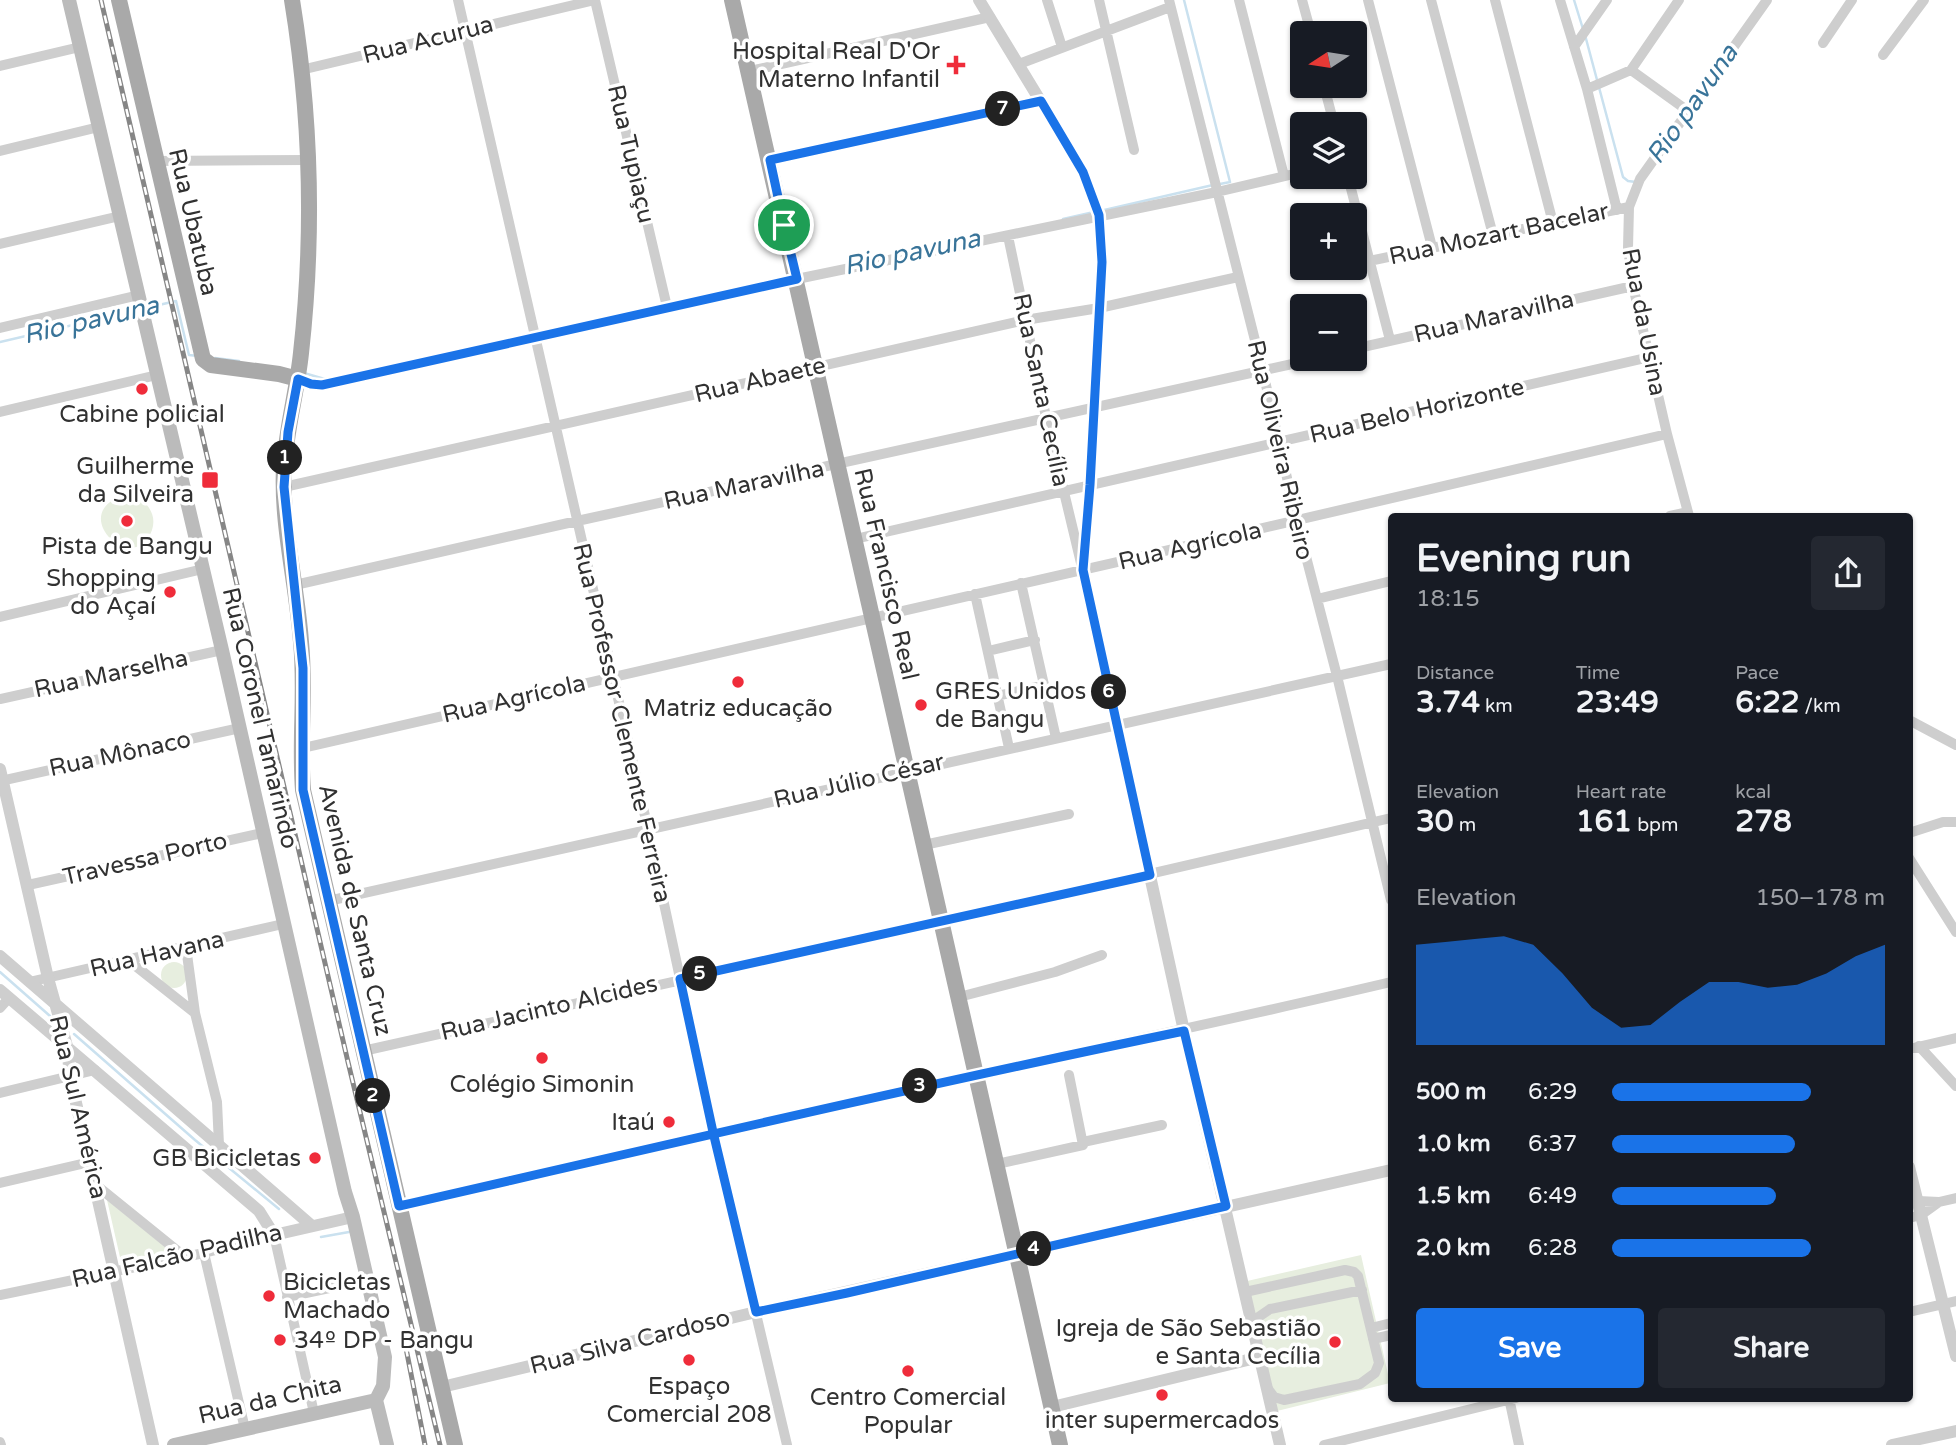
<!DOCTYPE html>
<html lang="en">
<head>
<meta charset="utf-8">
<style>
	body { margin:0; font-family:"Varela Round",sans-serif; background:#242831; color:#f1f3f6; height:100vh; display:flex; flex-direction:column; font-size:26px; white-space:nowrap }
	* { box-sizing:border-box; margin:0 }
	p { font-size:23px; color:#9ea1a6 }
	.icon { flex:none; width:38px; height:38px; fill:none; stroke:currentColor; stroke-width:2; stroke-linecap:round; stroke-linejoin:round }
	.map { position:relative; flex:1; overflow:hidden }
	.sheet { position:absolute; left:1388px; top:513px; width:525px; height:889px; display:flex; flex-direction:column; background:#171b24; border-radius:7px; box-shadow:0 2px 5px #0004 }
	.sheet>* { flex:none }
	.needle { width:46px; rotate:258deg }
	.buttons { position:absolute; left:1290px; top:21px; display:grid; gap:14px }
	.buttons a { display:grid; place-items:center; width:77px; height:77px; border-radius:7px; background:#171b24; box-shadow:0 2px 5px #0004; font-size:35px }
	.pin { position:absolute; display:grid; place-items:center; width:60px; height:60px; color:#fff; margin:-30px; border:4px solid #fff; border-radius:50%; box-shadow:0 2px 7px #0007 }
	.km { position:absolute; width:35px; height:35px; margin:-18px; border-radius:50%; background:#222; color:#fff; font-size:19px; line-height:35px; text-align:center }
	.round { display:grid; place-items:center; flex:none; width:74px; height:74px; border-radius:7px; background:#242831 }
	.head { display:flex; align-items:center; justify-content:space-between; height:119px; padding:0 28px }
	h1 { font-size:38px; font-weight:800; line-height:52px }
	.metrics { display:grid; grid-template-columns:repeat(3,1fr); gap:10px; height:119px; padding:7px 28px }
	.metrics div { display:grid; align-content:center }
	.metrics b { font-size:30px; font-weight:800 }
	.metrics small { font-size:19px; font-weight:400 }
	.metrics p { font-size:19px }
	.chart { height:196px; padding:14px 28px }
	.chart p { display:flex; justify-content:space-between }
	.chart svg { width:100%; height:126px; margin-top:7px; fill:#1a73e8; opacity:.7 }
	.cta { display:flex; gap:14px; margin-top:auto; padding:14px 28px }
	.cta a { flex:1; height:80px; border-radius:7px; background:#1a73e8; color:#fff; font-size:28px; font-weight:800; line-height:80px; text-align:center }
	.cta a+a { background:#242831; color:#f1f3f6 }
	ul { padding:0 28px; list-style:none; font-size:23px }
	li { display:grid; grid-template-columns:112px 84px 1fr; align-items:center; height:52px }
	li i { height:18px; border-radius:9px; background:#1a73e8 }
	.map>svg:first-child { display:block }
	.green { fill:#e7eedf }
	.lines { fill:none; stroke-linecap:round; stroke-linejoin:round }
	.stream { stroke:#cae1ef; stroke-width:2.5 }
	.minor { stroke:#cecece; stroke-width:10 }
	.tertiary { stroke:#cecece; stroke-width:12 }
	.secondary { stroke:#bbb; stroke-width:14 }
	.primary { stroke:#a9a9a9; stroke-width:16 }
	.rail-casing { stroke:#868686; stroke-width:5 }
	.rail { stroke:#fff; stroke-width:2.5; stroke-dasharray:8; stroke-linecap:butt }
	.route-casing { stroke:#fff; stroke-width:14 }
	.route { stroke:#1a73e8; stroke-width:9 }
	.poi-dot { fill:#ef2c3a; stroke:#fff; stroke-width:2.5 }
	.labels { text-anchor:middle; dominant-baseline:central; stroke-width:7; stroke-linejoin:round; paint-order:stroke }
	.street-label { font-size:24px; fill:#313131; stroke:#fff }
	.poi-label { font-size:24px; fill:#313131; stroke:#fff }
	.water-label { font-size:26px; font-style:italic; fill:#397499; stroke:#fff }
</style>
</head>
<body>
<div class="map">
<svg width="1956" height="1445" viewBox="0 0 1956 1445">
	<rect width="100%" height="100%" fill="#fff"/>
	<path class="green" d="M 122,496 L 132,503 L 142,500 C 151,508 156,518 152,530 C 135,578 67,515 122,496 Z
		M161 975a13 13 0 1 1 26 0a13 13 0 1 1-26 0Z
		M 107,1200 L 173,1253 L 122,1266 Z
		M 1361,1255 L 1390,1383 L 1273,1412 L 1243,1282 Z"/>
	<g class="lines">
		<path class="stream" d="M 1184,0 L 1230,182 L 1220,184
			M 1574,0 L 1583,29
			M 1585,35 L 1623,177 L 1628,181 L 1636,182
			M 1100,211 L 1213,185
			M 1063,219 L 1094,212
			M 146,308 L 176,301 L 189,355 L 198,356
			M 0,342 L 137,310
			M 215,358 L 239,361
			M 304,373 L 328,380
			M 0,972 L 50,1016
			M 74,1034 L 195,1140 L 279,1209
			M 321,1237 L 349,1232"/>
		<path class="minor" d="M 458,0 L 648,829 L 713,1132 L 787,1445
			M 595,0 L 667,307
			M 1047,0 L 1062,47
			M 1099,0 L 1134,150
			M 1169,0 L 1263,372 L 1297,522 L 1337,676 L 1391,900
			M 1239,0 L 1284,176
			M 1302,0 L 1311,33
			M 1368,0 L 1432,247
			M 1431,0 L 1493,235
			M 1495,0 L 1553,223
			M 1560,0 L 1587,89 L 1617,210
			M 1823,43 L 1852,0
			M 1574,47 L 1607,0
			M 1883,55 L 1924,0
			M 1019,64 L 1170,7
			M 0,66 L 80,47
			M 301,70 L 595,0
			M 1631,70 L 1688,111
			M 750,71 L 990,17
			M 1324,86 L 1334,124
			M 1587,89 L 1631,70 L 1679,0
			M 0,151 L 99,127
			M 770,160 L 1041,101
			M 155,161 L 308,160
			M 1348,177 L 1390,340
			M 1008,236 L 1046,417 L 1081,563
			M 0,244 L 120,216
			M 1369,261 L 1629,207
			M 0,328 L 139,295
			M 1354,349 L 1633,286
			M 298,379 L 311,384 L 322,385 L 797,279 L 1217,192 L 1302,172
			M 0,412 L 157,375
			M 284,487 L 1025,320 L 1099,308 L 1238,277
			M 1670,516 L 1688,512
			M 1689,516 L 1667,434 L 1633,286 L 1628,248 L 1629,207 L 1640,179 L 1767,0
			M 855,539 L 1650,357
			M 1021,583 L 1056,738
			M 295,585 L 577,521 L 1315,359
			M 975,594 L 1009,748
			M 1317,599 L 1391,581
			M 0,617 L 203,569
			M 988,651 L 1035,640
			M 997,696 L 1044,685
			M 0,699 L 222,650
			M 1909,720 L 1956,745
			M 303,748 C 758,643 1213,542 1667,434
			M 0,781 L 240,728
			M 1909,833 L 1943,822 L 1956,822
			M 924,845 L 1069,814
			M 1909,858 L 1956,932
			M 28,885 L 262,833
			M 328,901 L 1391,664
			M 186,947 L 195,1013 L 217,1102 L 219,1145
			M 128,960 L 195,1013
			M 29,982 L 283,924
			M 959,997 L 1055,972 L 1102,955
			M 0,1008 L 9,998
			M 1919,1046 L 1956,1086
			M 1909,1049 L 1956,1038
			M 363,1051 L 942,922 L 1391,818
			M 0,1093 L 95,1070
			M 1083,1142 L 1162,1125
			M 997,1164 L 1083,1145 L 1069,1075
			M 0,1183 L 90,1162
			M 96,1185 L 185,1257
			M 1909,1203 L 1918,1201 L 1939,1202 L 1956,1198
			M 399,1206 C 530,1177 660,1144 791,1115 C 991,1070 1192,1029 1391,982
			M 1909,1218 L 1921,1215 L 1939,1202
			M 204,1253 L 245,1429
			M 1245,1292 L 1345,1270 L 1354,1272 L 1358,1276 L 1379,1363 L 1375,1373 L 1360,1384 L 1284,1400 L 1274,1397 L 1268,1389
			M 0,1295 L 204,1253 L 274,1235 L 314,1413
			M 287,1297 L 367,1280
			M 1909,1312 L 1956,1301
			M 1253,1328 L 1257,1318 L 1270,1309 L 1362,1290
			M 1371,1328 L 1391,1323
			M 1373,1339 L 1391,1335
			M 1509,1398 L 1519,1445
			M 0,1442 L 1,1445
			M 1324,1445 L 1516,1398"/>
		<path class="tertiary" d="M 979,0 L 1083,171 L 1099,215 L 1102,262 L 1090,485 L 1083,570 L 1184,1031 L 1280,1445
			M 0,769 L 48,978 L 67,1046 L 70,1076 L 153,1445
			M 0,956 L 312,1226
			M 0,990 L 259,1211 L 274,1235 L 353,1217
			M 1909,1167 L 1956,1356
			M 442,1387 L 756,1312 L 1391,1170
			M 1052,1407 L 1260,1357
			M 1892,1445 L 1956,1431"/>
		<path class="secondary" d="M 69,0 L 222,650 L 345,1192 L 353,1217 L 385,1357 L 383,1386 L 376,1400 L 387,1445
			M 174,1445 L 376,1400"/>
		<path class="primary" d="M 119,0 L 203,359 L 211,365 L 279,374 L 298,379
			M 292,0 C 311,116 314,236 301,353 C 297,392 286,429 284,468 C 281,524 297,585 301,642 C 306,691 299,741 303,790 L 455,1445
			M 732,0 L 1060,1445"/>
		<defs>
			<path id="rail" d="M 101,0 L 348,1062 L 440,1445
				M 403,1333 L 425,1445"/>
		</defs>
		<use href="#rail" class="rail-casing"/>
		<use href="#rail" class="rail"/>
	</g>
	<g class="lines">
		<defs>
			<path id="route" d="M 784,225 L 797,279 L 322,385 L 311,384 L 298,379 L 288,432 L 284,487 L 303,668 L 303,790 L 399,1206 C 661,1146 922,1085 1184,1031 L 1226,1206 L 847,1293 L 756,1312 L 713,1132 L 680,979 L 1150,875 L 1083,570 L 1090,485 L 1102,262 L 1099,215 L 1083,172 L 1041,101 L 770,160 L 784,225"/>
		</defs>
		<use href="#route" class="route-casing"/>
		<use href="#route" class="route"/>
	</g>
	<g class="poi-dot">
		<path d="M952.5 54.5h7v7h7v7h-7v7h-7v-7h-7v-7h7z"/>
		<circle cx="142" cy="389" r="7"/>
		<rect x="201" y="471" width="18" height="18" rx="3.5"/>
		<circle cx="127" cy="521" r="7"/>
		<circle cx="170" cy="592" r="7"/>
		<circle cx="738" cy="682" r="7"/>
		<circle cx="921" cy="705" r="7"/>
		<circle cx="542" cy="1058" r="7"/>
		<circle cx="669" cy="1122" r="7"/>
		<circle cx="315" cy="1158" r="7"/>
		<circle cx="269" cy="1296" r="7"/>
		<circle cx="280" cy="1340" r="7"/>
		<circle cx="1335" cy="1342" r="7"/>
		<circle cx="689" cy="1360" r="7"/>
		<circle cx="908" cy="1371" r="7"/>
		<circle cx="1162" cy="1395" r="7"/>
	</g>
	<g class="labels">
		<g class="street-label">
			<text transform="translate(428 40) rotate(-14)">Rua Acurua</text>
			<text transform="translate(631 154) rotate(77)">Rua Tupiaçu</text>
			<text transform="translate(193 222) rotate(77)">Rua Ubatuba</text>
			<text transform="translate(1499 234) rotate(-12)">Rua Mozart Bacelar</text>
			<text transform="translate(1494 317) rotate(-13)">Rua Maravilha</text>
			<text transform="translate(1644 322) rotate(79)">Rua da Usina</text>
			<text transform="translate(760 380) rotate(-13)">Rua Abaete</text>
			<text transform="translate(1041 390) rotate(78)">Rua Santa Cecília</text>
			<text transform="translate(1417 411) rotate(-13)">Rua Belo Horizonte</text>
			<text transform="translate(1280 450) rotate(77)">Rua Oliveira Ribeiro</text>
			<text transform="translate(744 485) rotate(-12)">Rua Maravilha</text>
			<text transform="translate(1190 546) rotate(-13)">Rua Agrícola</text>
			<text transform="translate(886 574) rotate(77)">Rua Francisco Real</text>
			<text transform="translate(111 674) rotate(-12)">Rua Marselha</text>
			<text transform="translate(514 699) rotate(-13)">Rua Agrícola</text>
			<text transform="translate(260 718) rotate(77)">Rua Coronel Tamarindo</text>
			<text transform="translate(622 723) rotate(77)">Rua Professor Clemente Ferreira</text>
			<text transform="translate(120 754) rotate(-12)">Rua Mônaco</text>
			<text transform="translate(859 781) rotate(-13)">Rua Júlio César</text>
			<text transform="translate(145 859) rotate(-13)">Travessa Porto</text>
			<text transform="translate(355 910) rotate(77)">Avenida de Santa Cruz</text>
			<text transform="translate(157 954) rotate(-13)">Rua Havana</text>
			<text transform="translate(549 1008) rotate(-13)">Rua Jacinto Alcides</text>
			<text transform="translate(78 1107) rotate(77)">Rua Sul América</text>
			<text transform="translate(177 1256) rotate(-13)">Rua Falcão Padilha</text>
			<text transform="translate(630 1342) rotate(-14)">Rua Silva Cardoso</text>
			<text transform="translate(270 1400) rotate(-13)">Rua da Chita</text>
		</g>
		<g class="poi-label">
			<text x="940" y="51" text-anchor="end">Hospital Real D'Or<tspan x="940" dy="28">Materno Infantil</tspan></text>
			<text x="142" y="414">Cabine policial</text>
			<text x="194" y="466" text-anchor="end">Guilherme<tspan x="194" dy="28">da Silveira</tspan></text>
			<text x="127" y="546">Pista de Bangu</text>
			<text x="156" y="578" text-anchor="end">Shopping<tspan x="156" dy="28">do Açaí</tspan></text>
			<text x="935" y="691" text-anchor="start">GRES Unidos<tspan x="935" dy="28">de Bangu</tspan></text>
			<text x="738" y="708">Matriz educação</text>
			<text x="542" y="1084">Colégio Simonin</text>
			<text x="655" y="1122" text-anchor="end">Itaú</text>
			<text x="301" y="1158" text-anchor="end">GB Bicicletas</text>
			<text x="283" y="1282" text-anchor="start">Bicicletas<tspan x="283" dy="28">Machado</tspan></text>
			<text x="1321" y="1328" text-anchor="end">Igreja de São Sebastião<tspan x="1321" dy="28">e Santa Cecília</tspan></text>
			<text x="294" y="1340" text-anchor="start">34º DP - Bangu</text>
			<text x="689" y="1386">Espaço<tspan x="689" dy="28">Comercial 208</tspan></text>
			<text x="908" y="1397">Centro Comercial<tspan x="908" dy="28">Popular</tspan></text>
			<text x="1162" y="1420">inter supermercados</text>
		</g>
		<g class="water-label">
			<text transform="translate(1692 104) rotate(-55)">Rio pavuna</text>
			<text transform="translate(912 252) rotate(-12)">Rio pavuna</text>
			<text transform="translate(91 320) rotate(-13)">Rio pavuna</text>
		</g>
	</g>
</svg>
<div class="buttons">
<a><svg class="needle" viewBox="-14 -14 28 28"><path d="M0-13l5 13h-10z" fill="#e53935"/><path d="M0 13l5-13h-10z" fill="#9ea1a6"/></svg></a>
<a><svg class="icon" aria-label="layers" viewBox="0 0 24 24"><path d="M12 4l9 5-9 5-9-5zM3 14l9 5 9-5"/></svg></a>
<a>+</a>
<a>−</a>
</div>
<div class="pin" style="left:784px;top:225px;background:#1e9e55"><svg class="icon" aria-label="arrive" viewBox="0 0 24 24"><path d="M6 21V4h12l-3 4 3 4H6"/></svg></div>
<b class="km" style="left:285px;top:458px">1</b>
<b class="km" style="left:373px;top:1096px">2</b>
<b class="km" style="left:920px;top:1086px">3</b>
<b class="km" style="left:1034px;top:1249px">4</b>
<b class="km" style="left:700px;top:974px">5</b>
<b class="km" style="left:1109px;top:692px">6</b>
<b class="km" style="left:1003px;top:109px">7</b>
<section class="sheet">
<div class="head"><div><h1>Evening run</h1><p>18:15</p></div><a class="round"><svg class="icon" aria-label="share" viewBox="0 0 24 24"><path d="M12 15V3M7 8l5-5 5 5M5 13v7h14v-7"/></svg></a></div>
<div class="metrics">
<div><p>Distance</p><b>3.74<small> km</small></b></div>
<div><p>Time</p><b>23:49</b></div>
<div><p>Pace</p><b>6:22<small> /km</small></b></div>
</div>
<div class="metrics">
<div><p>Elevation</p><b>30<small> m</small></b></div>
<div><p>Heart rate</p><b>161<small> bpm</small></b></div>
<div><p>kcal</p><b>278</b></div>
</div>
<div class="chart"><p><span>Elevation</span>150–178 m</p>
<svg viewBox="0 0 160 44" preserveAspectRatio="none"><path d="M0 44V9L10 8L20 7L30 6L40 9L50 19L60 31L70 38L80 37L90 29L100 22L110 22L120 24L130 23L140 19L150 13L160 9V44z"/></svg>
</div>
<ul>
<li><b>500 m</b>6:29<i style="width:73%"></i></li>
<li><b>1.0 km</b>6:37<i style="width:67%"></i></li>
<li><b>1.5 km</b>6:49<i style="width:60%"></i></li>
<li><b>2.0 km</b>6:28<i style="width:73%"></i></li>
</ul>
<div class="cta"><a>Save</a><a>Share</a></div>
</section>
</div>
</body>
</html>
